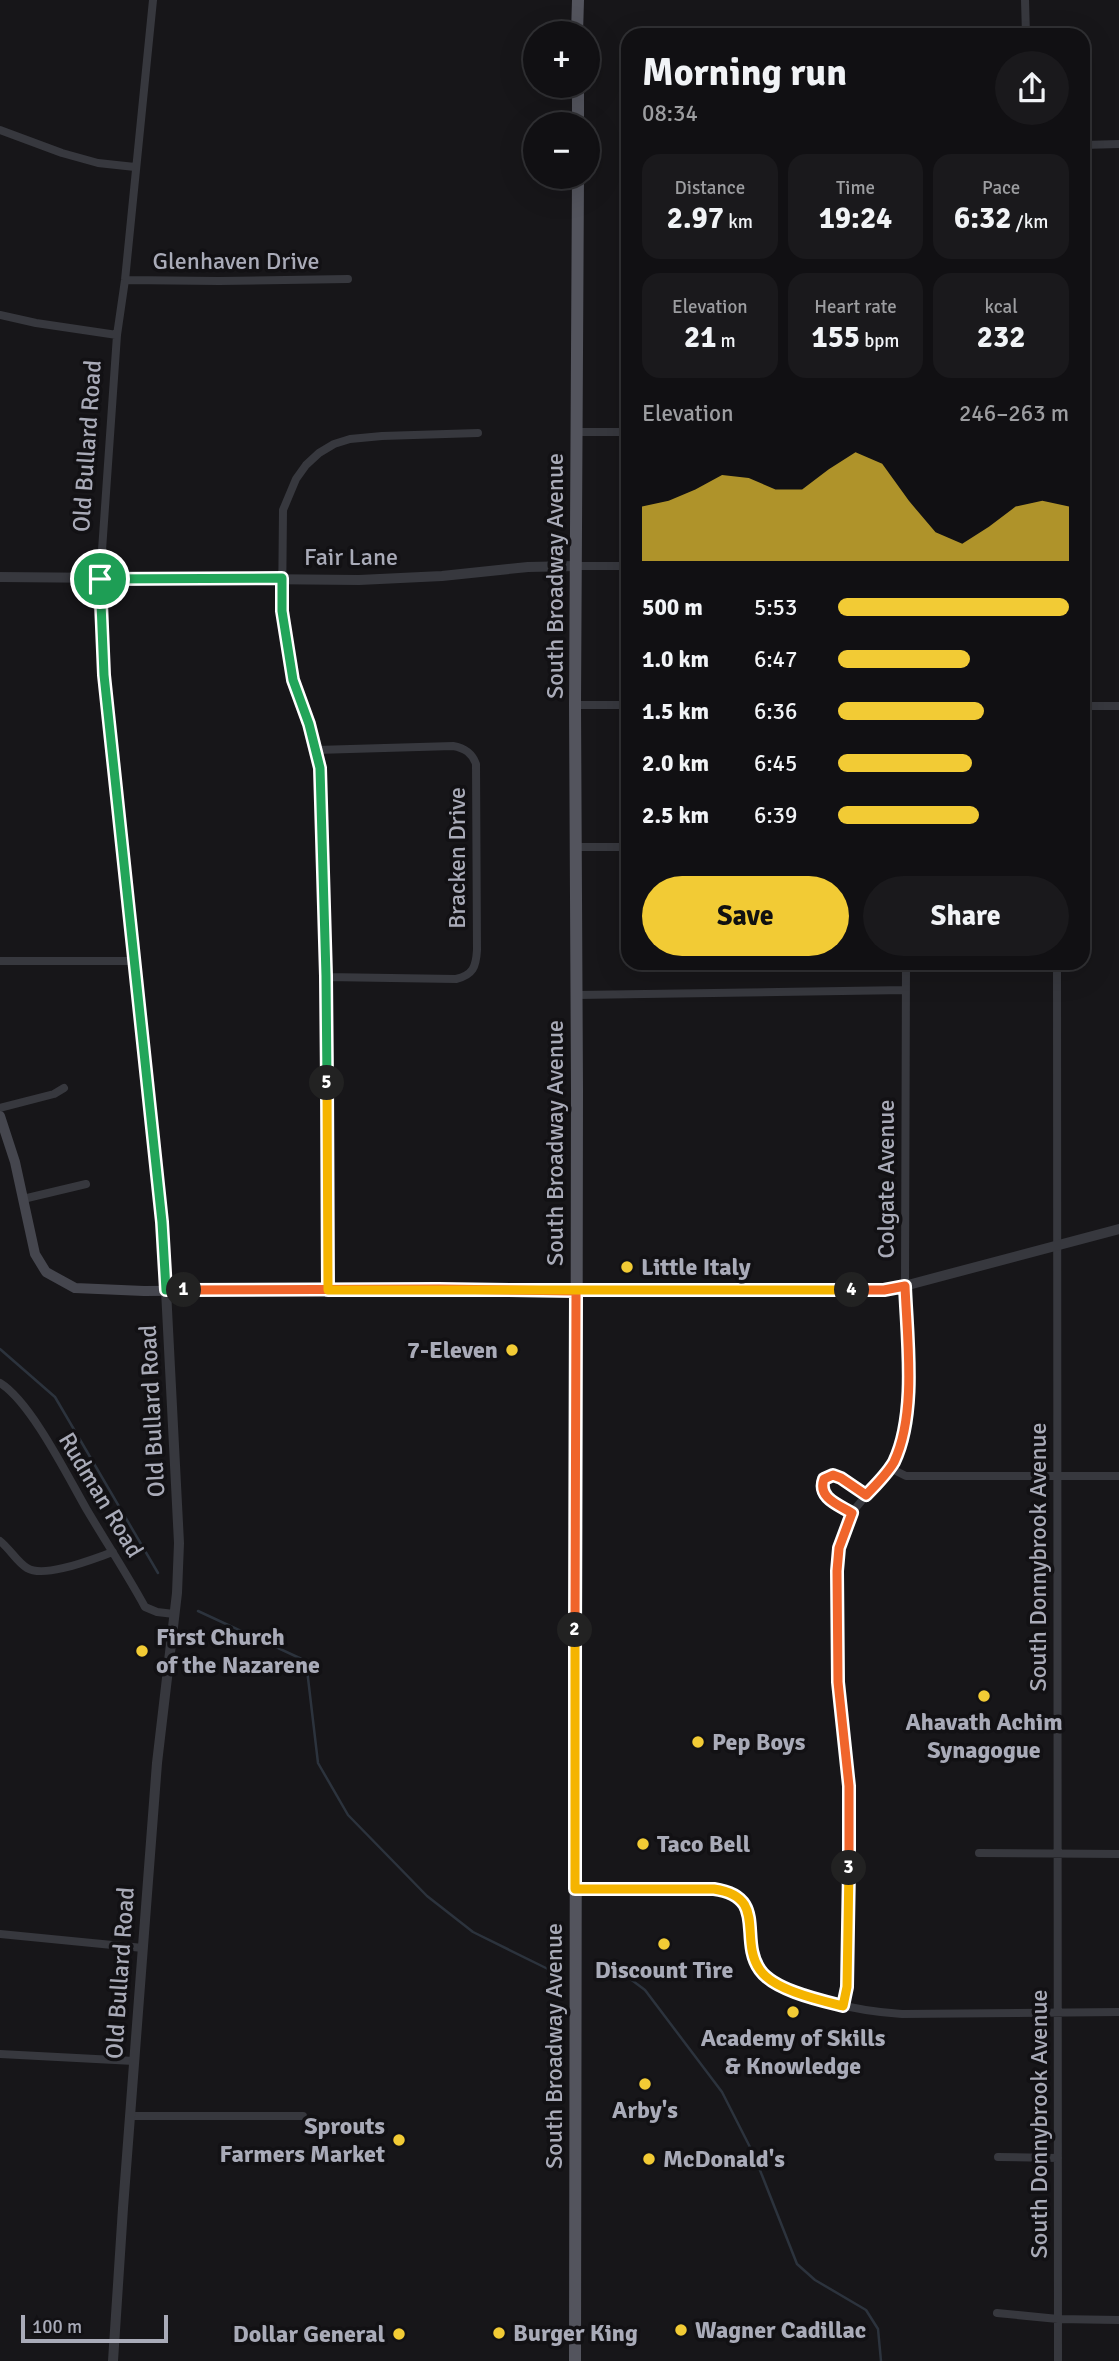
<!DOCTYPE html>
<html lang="en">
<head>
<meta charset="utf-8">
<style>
	body { margin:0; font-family:Signika,sans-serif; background:#1a191c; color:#f1f3f6; height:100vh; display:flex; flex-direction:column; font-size:26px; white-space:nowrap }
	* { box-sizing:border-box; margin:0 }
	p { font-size:23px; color:#9c9da0 }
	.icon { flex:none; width:38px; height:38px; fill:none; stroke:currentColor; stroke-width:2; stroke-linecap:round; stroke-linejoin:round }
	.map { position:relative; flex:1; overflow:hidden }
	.sheet { position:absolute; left:621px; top:28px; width:469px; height:942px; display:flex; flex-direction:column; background:#111013; border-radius:21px; box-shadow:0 7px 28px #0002,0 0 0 2px #303033 }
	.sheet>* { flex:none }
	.tools { position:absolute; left:523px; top:21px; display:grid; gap:14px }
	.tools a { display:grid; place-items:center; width:77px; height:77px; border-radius:50%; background:#111013; box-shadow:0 7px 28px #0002,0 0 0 2px #303033; font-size:35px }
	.scale { position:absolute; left:21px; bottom:18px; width:147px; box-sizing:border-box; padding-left:7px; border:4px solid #a9abb8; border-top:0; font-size:19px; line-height:24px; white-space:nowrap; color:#a9abb8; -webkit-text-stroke:5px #121114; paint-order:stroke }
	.pin { position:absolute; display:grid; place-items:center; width:60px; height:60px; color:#fff; margin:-30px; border:4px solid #fff; border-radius:50%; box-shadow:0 2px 7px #0007 }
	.km { position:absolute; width:35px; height:35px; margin:-18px; border-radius:50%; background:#222; color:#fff; font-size:19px; line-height:35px; text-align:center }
	.round { display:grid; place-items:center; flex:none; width:74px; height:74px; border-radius:37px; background:#1a191c }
	.overview { display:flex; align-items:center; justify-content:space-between; height:119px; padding:0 21px }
	h1 { font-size:38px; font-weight:800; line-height:52px }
	.metrics { display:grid; grid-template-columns:repeat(3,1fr); gap:10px; height:119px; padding:7px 21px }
	.metrics div { display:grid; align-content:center; border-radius:18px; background:#1a191c; text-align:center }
	.metrics b { font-size:30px; font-weight:800 }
	.metrics small { font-size:19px; font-weight:400 }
	.metrics p { font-size:19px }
	.chart { height:196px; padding:14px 21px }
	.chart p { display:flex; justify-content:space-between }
	.chart svg { width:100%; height:126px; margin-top:7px; fill:#f2cb35; opacity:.7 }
	.primary-button { display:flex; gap:14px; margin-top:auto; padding:14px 21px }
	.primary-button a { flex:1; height:80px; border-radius:42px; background:#f2cb35; color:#111; font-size:28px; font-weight:800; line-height:80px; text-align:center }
	.primary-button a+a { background:#1a191c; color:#f1f3f6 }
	ul { padding:0 21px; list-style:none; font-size:23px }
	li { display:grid; grid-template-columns:112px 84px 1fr; align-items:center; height:52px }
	li i { height:18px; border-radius:9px; background:#f2cb35 }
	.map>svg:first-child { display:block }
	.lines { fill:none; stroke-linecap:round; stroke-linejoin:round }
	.stream { stroke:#2c333d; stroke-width:2.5 }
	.minor { stroke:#37383e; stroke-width:8 }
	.tertiary { stroke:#37383e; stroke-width:10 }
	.secondary { stroke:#45464e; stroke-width:10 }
	.primary { stroke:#53545d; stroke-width:12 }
	.split-1-casing { stroke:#fff; stroke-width:14 }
	.split-2-casing { stroke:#fff; stroke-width:14 }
	.split-3-casing { stroke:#fff; stroke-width:14 }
	.split-4-casing { stroke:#fff; stroke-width:14 }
	.split-5-casing { stroke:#fff; stroke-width:14 }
	.split-6-casing { stroke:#fff; stroke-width:14 }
	.split-1 { stroke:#22a559; stroke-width:9 }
	.split-2 { stroke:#f0652b; stroke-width:9 }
	.split-3 { stroke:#f5b400; stroke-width:9 }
	.split-4 { stroke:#f0652b; stroke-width:9 }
	.split-5 { stroke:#f5b400; stroke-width:9 }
	.split-6 { stroke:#22a559; stroke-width:9 }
	.poi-dot { fill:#f2cb35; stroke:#121114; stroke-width:2.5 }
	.labels { text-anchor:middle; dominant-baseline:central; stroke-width:7; stroke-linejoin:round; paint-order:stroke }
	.street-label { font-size:24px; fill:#a9abb8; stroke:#121114 }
	.poi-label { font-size:24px; font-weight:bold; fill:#a9abb8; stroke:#121114; text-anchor:start }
</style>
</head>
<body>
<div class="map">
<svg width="1119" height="2361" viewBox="0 0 1119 2361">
	<rect width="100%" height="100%" fill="#171619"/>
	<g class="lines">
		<path class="stream" d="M 0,1349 L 55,1397 L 158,1573
			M 198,1611 L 306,1661 L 318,1763 L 348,1815 L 427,1896 L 473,1932 L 552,1971
			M 598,1971 L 625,1975 L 645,1990 L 722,2092 L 754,2155 L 797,2264 L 815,2280 L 866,2310 L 878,2329 L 881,2361"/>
		<path class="minor" d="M 153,0 L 125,280 L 117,335 L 100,579 L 104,675 L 162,1222 L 166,1290
			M 1025,0 L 1026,35
			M 0,130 L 62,153 L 98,163 L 135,167
			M 1083,145 L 1119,144
			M 125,280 L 219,281 L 348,279
			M 0,315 L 36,323 L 117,335
			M 577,432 L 628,432
			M 576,566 L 628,566
			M 575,705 L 628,705
			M 1083,706 L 1119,706
			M 316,750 L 453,746 C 465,748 472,753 476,764 L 477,950 C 476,967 473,975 456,979 L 326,977
			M 577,847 L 628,847
			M 0,961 L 135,961
			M 1057,962 L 1058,2361
			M 577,995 L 906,990
			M 0,1108 L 54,1094 L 64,1088
			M 23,1199 L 86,1184
			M 328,1290 L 326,977 L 320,768 L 309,724 L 294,680 L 282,611 L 283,510 L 296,479 L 306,465 L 319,453 L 334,444 L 350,439 L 382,436 L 478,433
			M 0,1383 C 31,1402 68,1477 87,1510 C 106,1542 127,1574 145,1607 L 157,1612 L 174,1614
			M 890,1468 L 906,1476 L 1119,1476
			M 852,1513 C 843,1508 809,1492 826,1478 C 829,1475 833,1475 837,1476 C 847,1478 857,1489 866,1495
			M 0,1541 C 10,1549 17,1562 27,1568 C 45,1579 95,1558 113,1552
			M 979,1853 L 1119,1854
			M 575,1889 L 714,1889 C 769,1897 738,1939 760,1969 C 780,1998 868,2012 902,2014 L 1119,2012
			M 0,1934 L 143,1948
			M 843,2006 L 847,1987 L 849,1796 L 838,1682 L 837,1563 L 845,1529 L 854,1510 L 894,1462 L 905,1417 L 908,1376 L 905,1286 L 906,962
			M 0,2054 L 134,2061
			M 130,2116 L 303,2116
			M 998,2157 L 1058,2158
			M 997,2313 L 1058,2319 L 1119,2320"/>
		<path class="tertiary" d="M 0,577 L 359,580 L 442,576 L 528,567 L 576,566
			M 576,1291 L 893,1289 L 1119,1229
			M 113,2361 L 123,2208 L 157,1763 L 177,1593 L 179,1543 L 166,1290"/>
		<path class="secondary" d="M 0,1116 L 15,1162 L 35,1254 L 46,1272 L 75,1288 L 144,1291 L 426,1289 L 576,1291"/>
		<path class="primary" d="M 577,33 L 578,0
			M 578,86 L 578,124
			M 575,2361 L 577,1091 L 575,705 L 578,177"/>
	</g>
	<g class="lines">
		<defs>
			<path id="split-1" d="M 100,579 L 104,675 L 162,1222 L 166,1290 L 184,1290"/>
			<path id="split-2" d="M 184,1290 L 439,1289 L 576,1291 L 575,1630"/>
			<path id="split-3" d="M 575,1630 L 575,1889 L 714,1889 C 769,1897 738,1939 760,1970 C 774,1990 819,2000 843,2006 L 847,1987 L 849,1868"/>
			<path id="split-4" d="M 849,1868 L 849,1786 L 838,1682 L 837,1571 L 839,1548 L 852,1513 C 839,1505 817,1498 824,1479 L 833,1475 L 841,1478 L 866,1495 C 876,1485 887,1474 894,1462 C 917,1414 907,1338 905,1286 L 884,1290 L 852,1290"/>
			<path id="split-5" d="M 327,1083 L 328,1290 L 852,1290"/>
			<path id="split-6" d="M 100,579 L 282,578 L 282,611 L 293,680 L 309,724 L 320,768 L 326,976 L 327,1083"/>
		</defs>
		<use href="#split-1" class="split-1-casing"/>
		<use href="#split-2" class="split-2-casing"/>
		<use href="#split-3" class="split-3-casing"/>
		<use href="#split-4" class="split-4-casing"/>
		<use href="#split-5" class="split-5-casing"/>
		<use href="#split-6" class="split-6-casing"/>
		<use href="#split-1" class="split-1"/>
		<use href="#split-2" class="split-2"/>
		<use href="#split-3" class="split-3"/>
		<use href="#split-4" class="split-4"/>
		<use href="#split-5" class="split-5"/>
		<use href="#split-6" class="split-6"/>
	</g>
	<g class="poi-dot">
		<circle cx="627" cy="1267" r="7"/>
		<circle cx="512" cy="1350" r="7"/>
		<circle cx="142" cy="1651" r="7"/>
		<circle cx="984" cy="1696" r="7"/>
		<circle cx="698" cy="1742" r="7"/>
		<circle cx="643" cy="1844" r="7"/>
		<circle cx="664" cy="1944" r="7"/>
		<circle cx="793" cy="2012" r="7"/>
		<circle cx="645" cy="2084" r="7"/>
		<circle cx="399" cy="2140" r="7"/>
		<circle cx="649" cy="2159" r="7"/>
		<circle cx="681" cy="2330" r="7"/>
		<circle cx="499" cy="2333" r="7"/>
		<circle cx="399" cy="2334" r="7"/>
	</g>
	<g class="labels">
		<g class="street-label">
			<text x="236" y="261">Glenhaven Drive</text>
			<text transform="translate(87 446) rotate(-86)">Old Bullard Road</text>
			<text x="351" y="557">Fair Lane</text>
			<text transform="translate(555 576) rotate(-90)">South Broadway Avenue</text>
			<text transform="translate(457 858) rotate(-90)">Bracken Drive</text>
			<text transform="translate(555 1143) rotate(-90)">South Broadway Avenue</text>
			<text transform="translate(886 1179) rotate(-90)">Colgate Avenue</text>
			<text transform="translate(152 1411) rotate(-93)">Old Bullard Road</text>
			<text transform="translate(101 1495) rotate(59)">Rudman Road</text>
			<text transform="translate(1038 1557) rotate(-90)">South Donnybrook Avenue</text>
			<text transform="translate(120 1973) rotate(-86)">Old Bullard Road</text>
			<text transform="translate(554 2046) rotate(-90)">South Broadway Avenue</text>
			<text transform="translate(1039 2124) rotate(-90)">South Donnybrook Avenue</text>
		</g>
		<g class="poi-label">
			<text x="641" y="1267">Little Italy</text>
			<text x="498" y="1350" text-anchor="end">7-Eleven</text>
			<text x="156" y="1637">First Church<tspan x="156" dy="28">of the Nazarene</tspan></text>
			<text x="984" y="1722" text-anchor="middle">Ahavath Achim<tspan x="984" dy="28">Synagogue</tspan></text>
			<text x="712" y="1742">Pep Boys</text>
			<text x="657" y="1844">Taco Bell</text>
			<text x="664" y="1970" text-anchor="middle">Discount Tire</text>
			<text x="793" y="2038" text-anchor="middle">Academy of Skills<tspan x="793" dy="28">&amp; Knowledge</tspan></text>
			<text x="645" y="2110" text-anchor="middle">Arby's</text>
			<text x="385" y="2126" text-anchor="end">Sprouts<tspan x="385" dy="28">Farmers Market</tspan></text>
			<text x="663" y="2159">McDonald's</text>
			<text x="695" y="2330">Wagner Cadillac</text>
			<text x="513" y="2333">Burger King</text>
			<text x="385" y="2334" text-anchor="end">Dollar General</text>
		</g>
	</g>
</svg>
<div class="tools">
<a>+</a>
<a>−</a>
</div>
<div class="scale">100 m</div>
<div class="pin" style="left:100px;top:579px;background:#1e9e55"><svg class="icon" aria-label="arrive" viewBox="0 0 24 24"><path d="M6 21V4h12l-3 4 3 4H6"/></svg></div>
<b class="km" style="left:184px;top:1290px">1</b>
<b class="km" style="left:575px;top:1630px">2</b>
<b class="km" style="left:849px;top:1868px">3</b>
<b class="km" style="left:852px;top:1290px">4</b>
<b class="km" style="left:327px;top:1083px">5</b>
<section class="sheet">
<div class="overview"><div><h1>Morning run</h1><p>08:34</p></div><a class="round"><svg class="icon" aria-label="share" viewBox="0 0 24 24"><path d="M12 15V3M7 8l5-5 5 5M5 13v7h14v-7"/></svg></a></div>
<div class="metrics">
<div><p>Distance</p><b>2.97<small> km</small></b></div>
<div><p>Time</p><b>19:24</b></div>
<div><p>Pace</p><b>6:32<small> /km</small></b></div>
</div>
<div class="metrics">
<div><p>Elevation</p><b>21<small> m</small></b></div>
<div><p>Heart rate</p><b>155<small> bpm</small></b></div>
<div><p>kcal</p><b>232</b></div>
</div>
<div class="chart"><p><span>Elevation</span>246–263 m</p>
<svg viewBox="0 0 160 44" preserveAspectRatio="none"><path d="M0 44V25L10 23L20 19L30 14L40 15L50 19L60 19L70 12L80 6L90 10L100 23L110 34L120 38L130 32L140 25L150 23L160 25V44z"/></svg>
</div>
<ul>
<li><b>500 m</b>5:53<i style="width:100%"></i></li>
<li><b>1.0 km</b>6:47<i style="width:57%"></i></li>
<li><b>1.5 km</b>6:36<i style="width:63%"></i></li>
<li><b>2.0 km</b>6:45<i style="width:58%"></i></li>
<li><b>2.5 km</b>6:39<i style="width:61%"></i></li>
</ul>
<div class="primary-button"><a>Save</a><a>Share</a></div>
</section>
</div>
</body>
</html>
